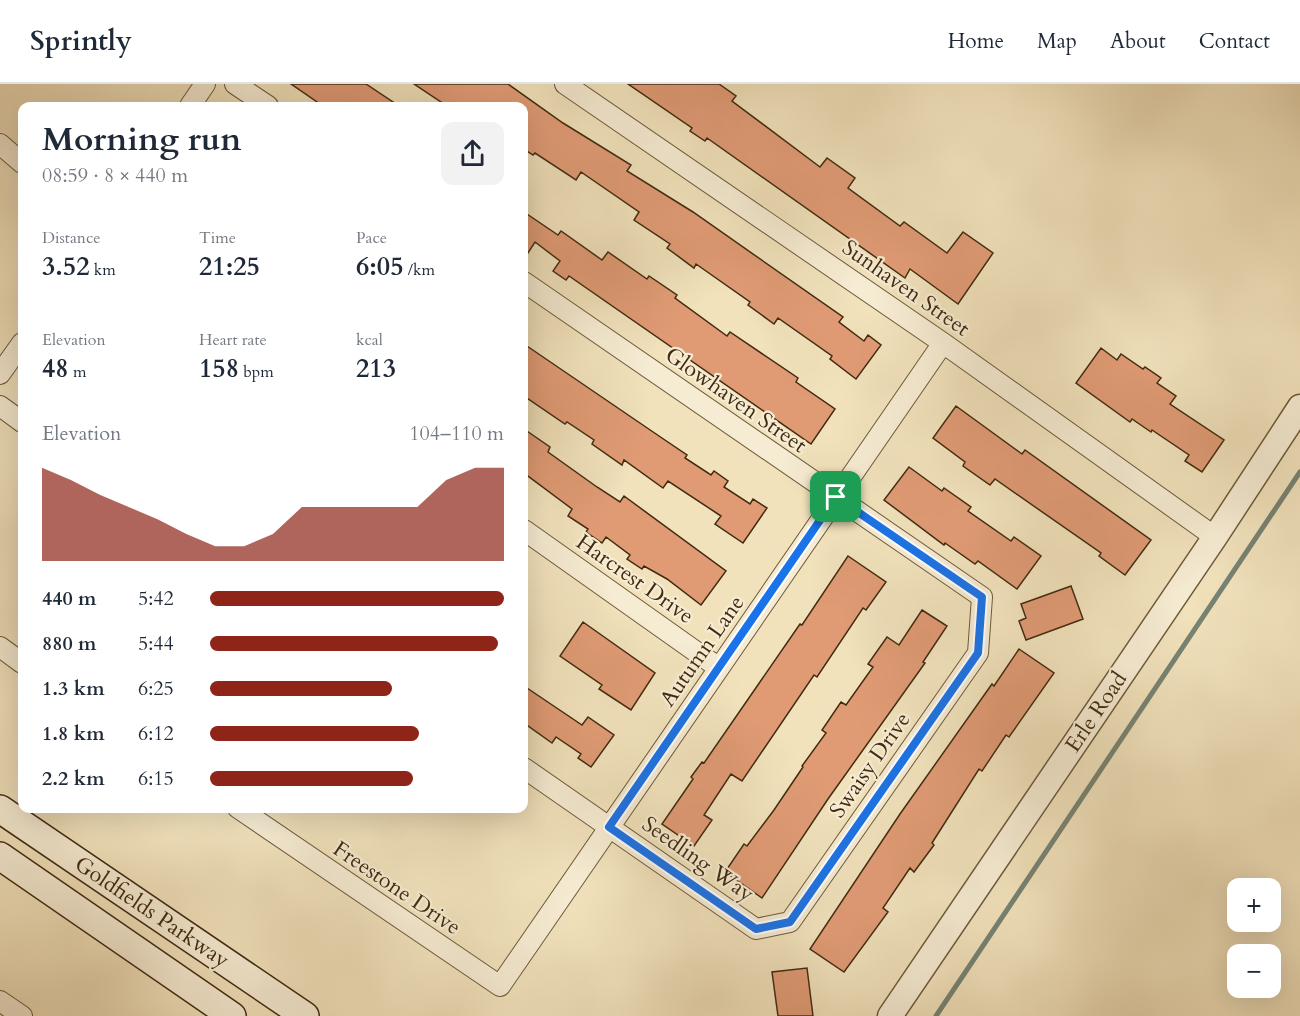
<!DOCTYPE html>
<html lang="en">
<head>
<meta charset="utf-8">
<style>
	body { margin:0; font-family:Cardo,serif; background:#f2f2f3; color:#1f2937; height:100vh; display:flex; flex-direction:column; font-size:22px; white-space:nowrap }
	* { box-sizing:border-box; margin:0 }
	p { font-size:20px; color:#747a83 }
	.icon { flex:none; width:33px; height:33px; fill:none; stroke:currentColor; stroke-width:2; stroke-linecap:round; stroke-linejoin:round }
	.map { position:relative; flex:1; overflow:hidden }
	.drawer { position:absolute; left:18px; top:18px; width:510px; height:711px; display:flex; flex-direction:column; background:#fff; border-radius:12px; box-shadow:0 6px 24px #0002 }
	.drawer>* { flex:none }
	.buttons { position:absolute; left:1227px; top:794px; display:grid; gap:12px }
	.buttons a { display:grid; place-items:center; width:54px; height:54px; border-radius:12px; background:#fff; box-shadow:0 6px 24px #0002; font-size:30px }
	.pin { position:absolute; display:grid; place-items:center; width:51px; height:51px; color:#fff; margin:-26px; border-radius:12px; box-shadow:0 3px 9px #0006 }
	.round { display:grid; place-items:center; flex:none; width:63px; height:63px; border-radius:12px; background:#f2f2f3 }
	.head { display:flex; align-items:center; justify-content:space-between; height:102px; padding:0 24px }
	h1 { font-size:33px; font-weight:800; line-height:45px }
	.stats { display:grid; grid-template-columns:repeat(3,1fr); gap:9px; height:102px; padding:6px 24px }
	.stats div { display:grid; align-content:center }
	.stats b { font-size:26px; font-weight:800 }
	.stats small { font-size:16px; font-weight:400 }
	.stats p { font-size:16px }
	.chart { height:168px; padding:12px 24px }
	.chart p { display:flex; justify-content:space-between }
	.chart svg { width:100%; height:108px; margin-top:6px; fill:#8f2418; opacity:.7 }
	ul { padding:0 24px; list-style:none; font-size:20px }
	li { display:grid; grid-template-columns:96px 72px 1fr; align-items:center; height:45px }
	li i { height:15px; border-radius:8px; background:#8f2418 }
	header { display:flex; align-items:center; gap:36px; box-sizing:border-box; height:84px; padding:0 30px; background:#fff; border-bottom:2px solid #e0e1e3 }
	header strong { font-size:28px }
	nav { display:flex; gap:33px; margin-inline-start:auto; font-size:21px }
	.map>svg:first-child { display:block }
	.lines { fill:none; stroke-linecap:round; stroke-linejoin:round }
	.stream { stroke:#778373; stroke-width:5 }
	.building { fill:#e09b75; stroke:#412b10; stroke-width:1.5 }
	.minor-casing { stroke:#6d593b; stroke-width:22 }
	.tertiary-casing { stroke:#6d593b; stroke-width:27 }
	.secondary-casing { stroke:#412b10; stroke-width:30 }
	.minor { stroke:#f6ecd3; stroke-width:20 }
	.tertiary { stroke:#f6ecd3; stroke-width:24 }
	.secondary { stroke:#f6ecd3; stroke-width:27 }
	.route-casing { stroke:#fff; stroke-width:12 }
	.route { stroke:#1a73e8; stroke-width:8 }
	.labels { text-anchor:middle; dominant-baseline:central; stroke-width:4.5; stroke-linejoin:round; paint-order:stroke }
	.street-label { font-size:22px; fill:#412b10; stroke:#f6ecd3 }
</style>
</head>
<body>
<header>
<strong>Sprintly</strong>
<nav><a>Home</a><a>Map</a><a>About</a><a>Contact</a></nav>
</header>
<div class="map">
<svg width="1300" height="932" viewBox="0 0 1300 932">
	<rect width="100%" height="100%" fill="#f1e2bc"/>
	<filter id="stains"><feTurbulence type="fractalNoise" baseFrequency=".00333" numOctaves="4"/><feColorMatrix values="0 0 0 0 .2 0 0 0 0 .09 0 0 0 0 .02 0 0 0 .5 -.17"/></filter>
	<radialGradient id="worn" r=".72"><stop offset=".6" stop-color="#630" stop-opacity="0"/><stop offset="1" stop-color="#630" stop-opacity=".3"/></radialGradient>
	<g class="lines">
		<path class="stream" d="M 936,932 L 1300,388"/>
	</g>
	<path class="building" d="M 291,0 L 366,0 L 399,22 L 323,22 Z
		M 414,0 L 508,0 L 563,39 L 631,81 L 627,87 L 693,128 L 843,233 L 839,238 L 864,257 L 868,251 L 881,261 L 856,295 L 830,275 L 832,272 L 778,234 L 774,240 L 748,221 L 750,218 L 696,180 L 694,184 L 667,164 L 670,160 L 634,136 L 639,128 L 581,88 L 576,96 L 535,69 L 533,71 L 524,65 L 524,22 L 447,22 Z
		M 628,0 L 719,0 L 736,12 L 732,17 L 820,83 L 827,74 L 855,94 L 848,104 L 900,142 L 904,138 L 947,169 L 963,148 L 993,169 L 958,220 L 910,185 L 905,194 L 707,54 L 705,57 L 690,47 L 692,44 Z
		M 524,128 L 558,151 L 561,147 L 602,176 L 608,168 L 647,195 L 649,192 L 677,211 L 675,214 L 727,252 L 730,248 L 798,294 L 796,298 L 835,325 L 811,360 L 569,192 L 566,196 L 553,187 L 560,177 L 535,158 L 524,175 Z
		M 524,260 L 659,352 L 687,371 L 685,374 L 711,391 L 714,387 L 728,397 L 724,403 L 750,420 L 753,415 L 767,424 L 743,459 L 715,440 L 721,432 L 668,397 L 663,404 L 624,376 L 622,381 L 592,360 L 594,356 L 567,338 L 565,340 L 524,312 Z
		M 1101,264 L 1117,276 L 1121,270 L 1143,285 L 1145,283 L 1161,294 L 1157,299 L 1176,312 L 1170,320 L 1224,356 L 1202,388 L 1185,377 L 1189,371 L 1152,346 L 1151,348 L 1132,335 L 1130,338 L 1076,299 Z
		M 956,322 L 1022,370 L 1025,366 L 1151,456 L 1125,491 L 1099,472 L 1101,469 L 995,395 L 990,401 L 963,382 L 965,378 L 933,354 Z
		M 524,345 L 550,363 L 548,368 L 597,403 L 620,418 L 624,412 L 726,487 L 701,521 L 667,495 L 644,482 L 642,485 L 627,475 L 630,471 L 606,453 L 602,459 L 586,448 L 588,445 L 568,432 L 572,425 L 524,389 Z
		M 909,383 L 942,407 L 944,404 L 971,423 L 968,427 L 1011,457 L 1014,453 L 1041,472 L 1017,505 L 978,477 L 975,480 L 945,459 L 944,461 L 884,416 Z
		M 848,472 L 886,498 L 866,526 L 863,524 L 817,593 L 814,591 L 742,697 L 731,690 L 704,731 L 712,736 L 694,762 L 662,740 L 693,695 L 691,693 L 702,678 L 704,679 L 800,540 L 802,541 Z
		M 1071,502 L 1083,535 L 1026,556 L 1019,537 L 1026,534 L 1021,520 Z
		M 922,526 L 947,542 L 923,578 L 925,579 L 828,715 L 762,814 L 725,788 L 744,760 L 747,762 L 774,726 L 803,683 L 802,682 L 826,649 L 822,646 L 841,618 L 846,621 L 873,583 L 868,580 L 887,553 L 899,561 Z
		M 583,538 L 655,589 L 631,626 L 599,605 L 602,601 L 560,572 Z
		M 1019,565 L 1054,589 L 1009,653 L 1006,651 L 982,687 L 979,685 L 932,759 L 934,761 L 914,788 L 910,784 L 883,824 L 888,828 L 844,888 L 810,865 L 900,730 L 992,600 L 994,602 Z
		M 524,602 L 582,641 L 588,633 L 614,651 L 591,683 L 578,674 L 581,670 L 556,653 L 552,659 L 524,639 Z
		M 807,884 L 813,932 L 778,932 L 772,888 Z"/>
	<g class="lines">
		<defs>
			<path id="minor" d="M 235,0 L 268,22
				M 565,0 L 943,259 L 1215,453
				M 190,22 L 205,0
				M 0,60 L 22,79
				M 524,198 L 982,513 L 978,569 L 790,838 L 756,845 L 524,684
				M 0,290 L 22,259
				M 0,322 L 22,338
				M 524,446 L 719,584
				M 0,563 L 22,579
				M 238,724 L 500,902 L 943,259
				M 0,917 L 22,932"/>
			<path id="tertiary" d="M 890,932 L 1215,453 L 1300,323"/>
			<path id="secondary" d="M 0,725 L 305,932
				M 0,772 L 232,932"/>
		</defs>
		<use href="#minor" class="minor-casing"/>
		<use href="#tertiary" class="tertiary-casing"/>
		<use href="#secondary" class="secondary-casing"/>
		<use href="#minor" class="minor"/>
		<use href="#tertiary" class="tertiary"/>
		<use href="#secondary" class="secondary"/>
	</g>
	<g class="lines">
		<defs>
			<path id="route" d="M 836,413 L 982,513 L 978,569 L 790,838 L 756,845 L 609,743 Z"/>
		</defs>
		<use href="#route" class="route-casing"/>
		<use href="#route" class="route"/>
	</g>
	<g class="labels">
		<g class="street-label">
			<text transform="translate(906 204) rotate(35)">Sunhaven Street</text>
			<text transform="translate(736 316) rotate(35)">Glowhaven Street</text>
			<text transform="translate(635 495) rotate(35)">Harcrest Drive</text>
			<text transform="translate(702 567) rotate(-55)">Autumn Lane</text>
			<text transform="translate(1096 628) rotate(-56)">Erle Road</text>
			<text transform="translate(870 681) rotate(-55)">Swaisy Drive</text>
			<text transform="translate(698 775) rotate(35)">Seedling Way</text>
			<text transform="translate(397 804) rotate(34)">Freestone Drive</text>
			<text transform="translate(152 828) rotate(34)">Goldfields Parkway</text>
		</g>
	</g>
	<rect width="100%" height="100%" filter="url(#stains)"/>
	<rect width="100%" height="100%" fill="url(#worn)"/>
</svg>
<div class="buttons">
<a>+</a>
<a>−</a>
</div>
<div class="pin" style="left:836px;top:413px;background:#1e9e55"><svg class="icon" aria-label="arrive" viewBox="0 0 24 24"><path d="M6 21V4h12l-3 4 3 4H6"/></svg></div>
<section class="drawer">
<div class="head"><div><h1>Morning run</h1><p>08:59 · 8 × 440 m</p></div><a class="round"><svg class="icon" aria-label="share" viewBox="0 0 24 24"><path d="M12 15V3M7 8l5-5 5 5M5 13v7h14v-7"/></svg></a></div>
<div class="stats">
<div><p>Distance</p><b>3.52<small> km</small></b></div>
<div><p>Time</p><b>21:25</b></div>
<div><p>Pace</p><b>6:05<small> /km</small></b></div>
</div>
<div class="stats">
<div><p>Elevation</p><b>48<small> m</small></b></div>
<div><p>Heart rate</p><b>158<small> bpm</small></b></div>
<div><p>kcal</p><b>213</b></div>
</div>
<div class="chart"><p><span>Elevation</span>104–110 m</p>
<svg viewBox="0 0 160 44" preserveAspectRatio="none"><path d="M0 44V6L10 11L20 17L30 22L40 27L50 33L60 38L70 38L80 33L90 22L100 22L110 22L120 22L130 22L140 11L150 6L160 6V44z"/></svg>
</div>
<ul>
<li><b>440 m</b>5:42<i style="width:100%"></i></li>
<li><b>880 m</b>5:44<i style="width:98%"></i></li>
<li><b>1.3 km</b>6:25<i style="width:62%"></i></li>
<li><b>1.8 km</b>6:12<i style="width:71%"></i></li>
<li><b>2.2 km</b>6:15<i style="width:69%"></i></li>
</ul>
</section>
</div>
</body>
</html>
